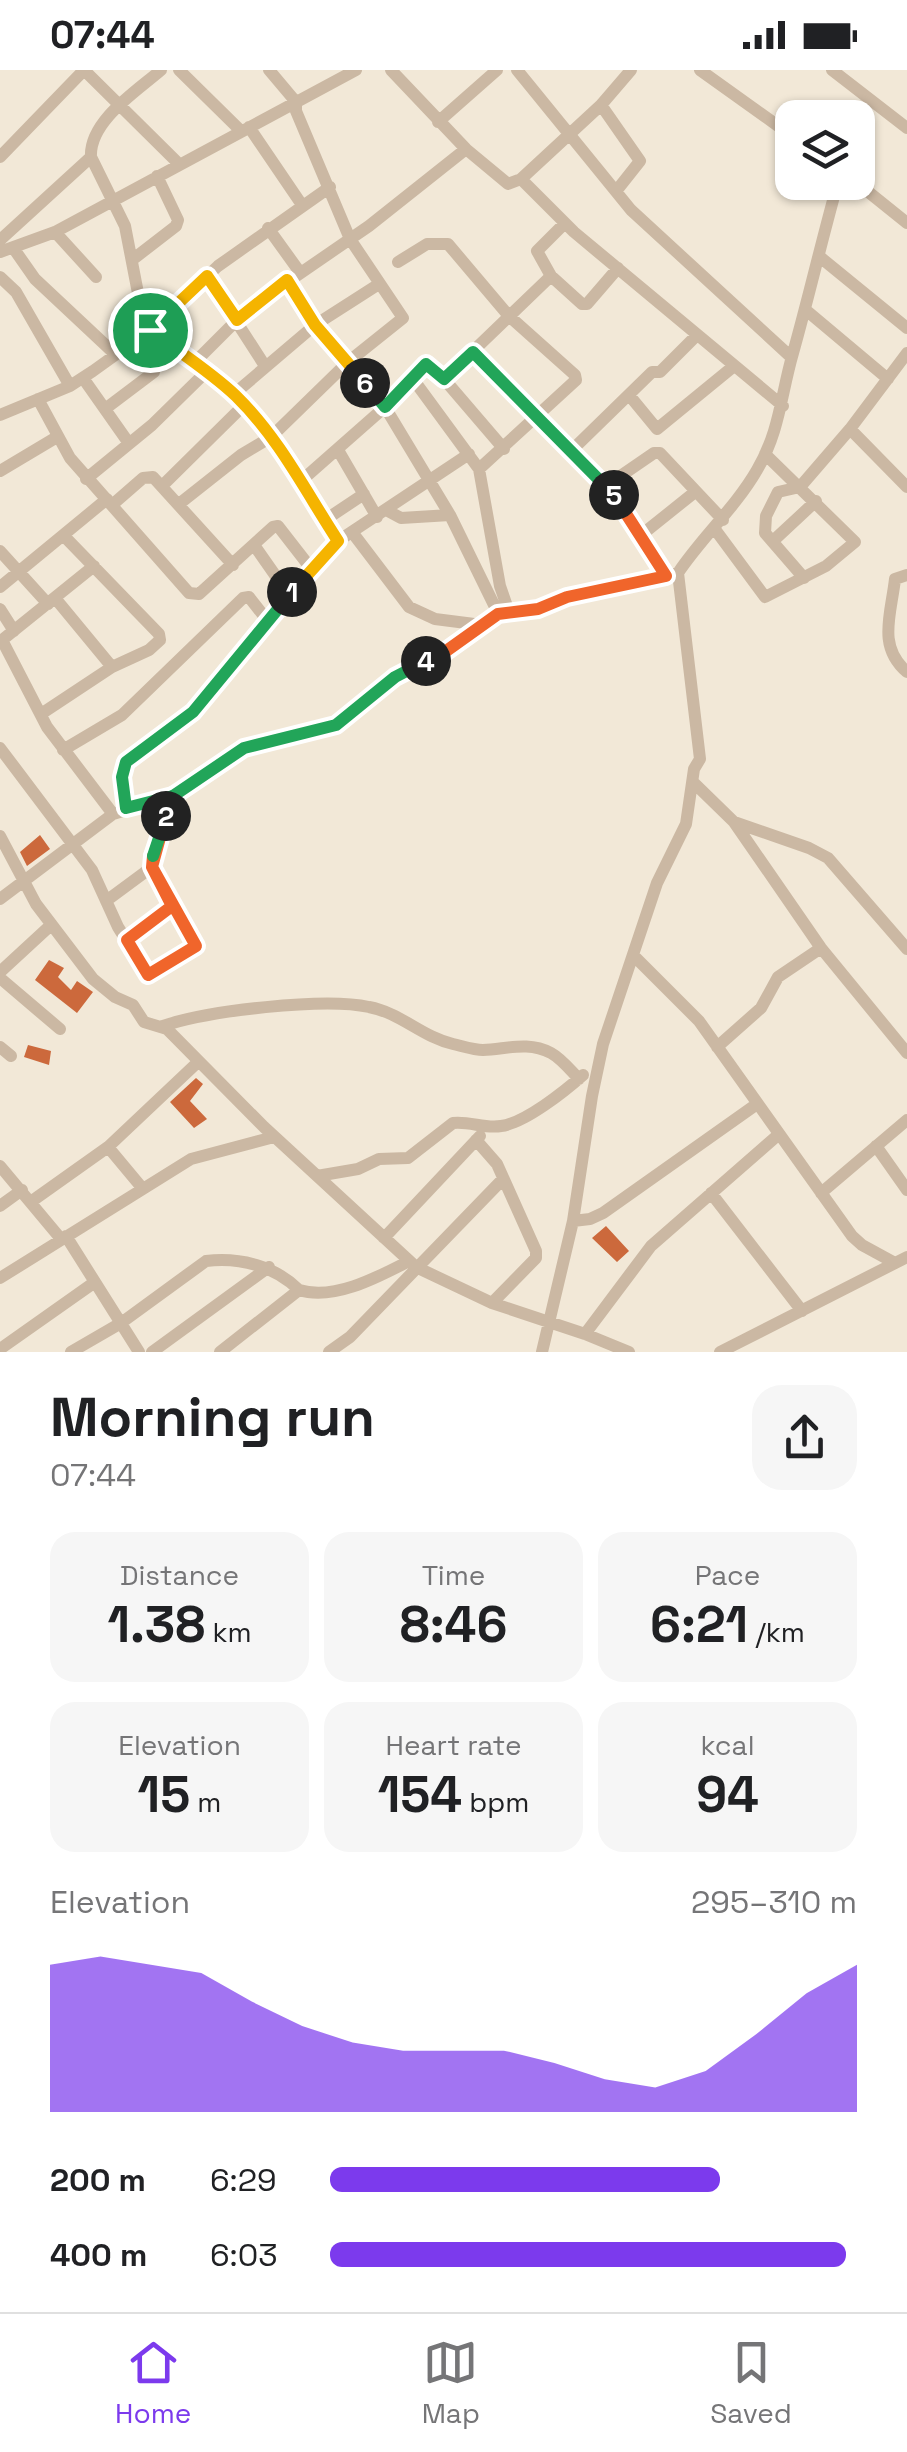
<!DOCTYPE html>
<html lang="en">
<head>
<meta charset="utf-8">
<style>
	body { margin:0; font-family:"Space Grotesk",sans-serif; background:#f6f6f6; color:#202124; height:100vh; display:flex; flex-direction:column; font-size:38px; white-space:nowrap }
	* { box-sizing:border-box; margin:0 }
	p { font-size:32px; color:#757577 }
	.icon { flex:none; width:55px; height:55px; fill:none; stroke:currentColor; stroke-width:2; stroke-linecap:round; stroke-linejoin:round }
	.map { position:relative; height:1282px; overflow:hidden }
	.sheet { display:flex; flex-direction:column; background:#fff; flex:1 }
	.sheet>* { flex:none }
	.fabs { position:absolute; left:775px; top:30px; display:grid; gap:20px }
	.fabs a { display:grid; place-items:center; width:100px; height:100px; border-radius:20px; background:#fff; box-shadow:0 2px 8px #0004; font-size:50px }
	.pin { position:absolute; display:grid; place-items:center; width:85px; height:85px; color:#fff; margin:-42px; border:5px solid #fff; border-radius:50%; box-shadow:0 2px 10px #0007 }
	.km { position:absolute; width:50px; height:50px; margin:-25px; border-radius:50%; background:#222; color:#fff; font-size:28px; line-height:50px; text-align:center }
	.round { display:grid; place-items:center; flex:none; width:105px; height:105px; border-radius:30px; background:#f6f6f6 }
	.summary { display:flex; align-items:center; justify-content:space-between; height:170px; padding:0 50px }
	h1 { font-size:55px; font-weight:800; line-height:75px }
	.metrics { display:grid; grid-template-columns:repeat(3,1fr); gap:15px; height:170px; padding:10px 50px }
	.metrics div { display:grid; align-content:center; border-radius:25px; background:#f6f6f6; text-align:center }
	.metrics b { font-size:50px; font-weight:800 }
	.metrics small { font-size:28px; font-weight:400 }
	.metrics p { font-size:28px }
	.chart { height:280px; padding:20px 50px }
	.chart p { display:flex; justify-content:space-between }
	.chart svg { width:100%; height:180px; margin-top:10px; fill:#7c3aed; opacity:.7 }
	ul { padding:0 50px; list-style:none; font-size:32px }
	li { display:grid; grid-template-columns:160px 120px 1fr; align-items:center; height:75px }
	li i { height:25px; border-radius:12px; background:#7c3aed }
	.status { display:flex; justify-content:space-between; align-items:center; height:70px; padding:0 50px; background:#fff; direction:ltr }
	.status svg { height:28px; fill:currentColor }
	.tabs { display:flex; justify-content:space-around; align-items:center; height:140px; border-top:2px solid #e0e0e0; background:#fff; font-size:28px; color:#757577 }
	.tabs a { display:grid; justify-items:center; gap:5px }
	.tabs .active { color:#7c3aed }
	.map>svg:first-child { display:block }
	.building { fill:#cc693c }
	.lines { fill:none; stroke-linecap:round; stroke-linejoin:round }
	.minor { stroke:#cbb8a3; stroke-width:12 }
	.split-1-casing { stroke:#fff; stroke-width:20 }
	.split-2-casing { stroke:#fff; stroke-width:20 }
	.split-3-casing { stroke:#fff; stroke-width:20 }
	.split-4-casing { stroke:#fff; stroke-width:20 }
	.split-5-casing { stroke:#fff; stroke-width:20 }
	.split-6-casing { stroke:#fff; stroke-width:20 }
	.split-7-casing { stroke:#fff; stroke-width:20 }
	.split-1 { stroke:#f5b400; stroke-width:12 }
	.split-2 { stroke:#22a559; stroke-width:12 }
	.split-3 { stroke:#f0652b; stroke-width:12 }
	.split-4 { stroke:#22a559; stroke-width:12 }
	.split-5 { stroke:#f0652b; stroke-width:12 }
	.split-6 { stroke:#22a559; stroke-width:12 }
	.split-7 { stroke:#f5b400; stroke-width:12 }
</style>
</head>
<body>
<div class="status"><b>07:44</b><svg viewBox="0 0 49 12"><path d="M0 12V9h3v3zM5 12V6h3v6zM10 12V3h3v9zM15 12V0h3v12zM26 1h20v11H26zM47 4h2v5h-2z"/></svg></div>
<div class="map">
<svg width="907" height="1282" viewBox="0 0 907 1282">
	<rect width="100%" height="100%" fill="#f2e8d7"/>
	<path class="building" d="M 40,765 L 50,779 L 27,796 L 20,782 Z
		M 49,890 L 64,898 L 58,907 L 71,920 L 77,911 L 93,922 L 77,943 L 35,910 Z
		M 28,975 L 51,981 L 49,995 L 24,987 Z
		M 196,1008 L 203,1014 L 190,1031 L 207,1049 L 194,1058 L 170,1032 Z
		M 606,1156 L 629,1181 L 617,1192 L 592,1168 Z"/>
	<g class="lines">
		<path class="minor" d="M 84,0 L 179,94
			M 161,0 C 137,21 89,51 91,87 L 125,156 L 143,249 L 150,260 C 179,281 211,302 236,326 C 279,368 306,421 338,471
			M 179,0 L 241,61
			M 391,0 L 466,79 L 508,114 L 521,109 L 601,35 L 631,0
			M 517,0 L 631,140 L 791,287
			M 700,0 L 792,66
			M 832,0 L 907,58
			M 601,35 L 640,91 L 617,120
			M 438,52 L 497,0
			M 249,57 L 302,135
			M 0,87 L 84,0
			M 521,109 L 574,162 L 783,336
			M 856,112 L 907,153
			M 564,154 L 537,181 L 551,206 L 582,234 L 587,234 L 618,198
			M 268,158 L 299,201
			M 55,162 L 96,207
			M 0,170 L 91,87
			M 14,179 L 35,209 L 115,284
			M 0,182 L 55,162 L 356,0
			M 820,187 L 907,258
			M 132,190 L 176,156 L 178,150 L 157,106
			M 398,192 L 427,174 L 448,174 L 509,246 L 575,305 L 576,310 L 479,399
			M 207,206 L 265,296
			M 0,207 L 16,222 L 70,316
			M 287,211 L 315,255 L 385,337 L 450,445 L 498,543
			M 807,241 L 888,309
			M 473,282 L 614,426 L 666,506
			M 194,293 L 237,250 L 273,222 L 369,156 L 466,79
			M 83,308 L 128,372
			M 413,309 L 479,399 L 500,516 L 509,542
			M 444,309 L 551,206
			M 234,324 L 315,255 L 379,214
			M 629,325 L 657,359 L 734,296
			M 38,329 L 70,388 L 189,523 L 199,524 L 273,457 L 278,456 L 313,501
			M 105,339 L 154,302 L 154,294 L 138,269
			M 0,345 L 70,316 L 93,301 L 150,260 L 218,196 L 330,117
			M 850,359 L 907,417
			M 338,380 L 377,447
			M 570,382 L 652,302 L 660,302 L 697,265
			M 0,401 L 57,367
			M 86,409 L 152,355 L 206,302
			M 301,411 L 385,337 L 426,294 L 444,309 L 504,379
			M 162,416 L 244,335
			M 606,416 L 654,383 L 660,383 L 723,450
			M 179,434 L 241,385 L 271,367 L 348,292 L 403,248 L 350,169 L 296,41 L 296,32 L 269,0
			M 112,435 L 143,408 L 153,407 L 233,495
			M 388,441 L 401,448 L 450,445
			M 325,450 L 364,424
			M 714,458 L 765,527 L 826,496 L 855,472 L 765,384
			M 352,462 L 409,537 L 435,549 L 482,555
			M 640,466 L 695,422
			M 773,471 L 816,431
			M 254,475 L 289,525
			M 0,481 L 48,534
			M 94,496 L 2,570 L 47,657 L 113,744
			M 907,505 L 895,509 C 891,545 877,576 907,602
			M 804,508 L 765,463 L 766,446 L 778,422 L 800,417 L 850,359 L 907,283
			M 0,517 L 107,429
			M 55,528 L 112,597
			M 0,539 L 14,561
			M 41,644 L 112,597 L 149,580 L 160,570 L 159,564 L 64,466
			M 0,678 L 92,800 L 118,857 L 148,905 L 196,876 L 152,797 L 173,726
			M 63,680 L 122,645 L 243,528 L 249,527 L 267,550
			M 693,712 L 734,752 L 821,878 L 907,983
			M 126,738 L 123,707 L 126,692 L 193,642 L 267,550 L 338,471 L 469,384
			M 734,752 L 809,778 L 828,788 L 907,879
			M 0,766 L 36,834 L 93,909 L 115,927 L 133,935 L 144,952 L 167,959 L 264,1057 L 416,1197 L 492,1233 L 585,1264 L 629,1282
			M 0,829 L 113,744 L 173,726 L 245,678 L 337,655 L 395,607 L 442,584 L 498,543 L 538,539 L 567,527 L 678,503
			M 106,831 L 152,797
			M 127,870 L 172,836
			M 634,886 L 699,951 L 852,1166 L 862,1175 L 895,1193
			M 0,902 L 51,855
			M 0,908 L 60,959
			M 163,956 C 207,941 324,927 369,937 C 401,943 422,967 453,974 C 462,976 474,980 483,980 C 507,979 528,971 551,983 C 562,989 571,1001 579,1009
			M 0,977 L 11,986
			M 717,977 L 761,938 L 778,907 L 821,878
			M 476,1070 L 497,1094 L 536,1181 L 536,1188 L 492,1233
			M 876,1076 L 907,1120
			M 108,1077 L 143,1119
			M 0,1096 L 61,1169
			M 317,1106 L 358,1099 L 379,1089 L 408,1088 L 453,1053 C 470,1051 485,1059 501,1056 C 525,1053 565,1021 583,1005
			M 711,1123 L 802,1241
			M 821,1123 L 907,1050
			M 32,1131 L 108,1077 L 198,992
			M 0,1136 L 22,1120
			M 573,1151 L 590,1149 L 603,1143 L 757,1034
			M 66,1166 L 139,1282
			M 384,1168 L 480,1066
			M 0,1208 L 191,1089 L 274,1067
			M 299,1220 C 334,1231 378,1207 409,1191
			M 585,1264 L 651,1176 L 778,1065
			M 0,1279 L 95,1212
			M 71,1282 L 121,1253 L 206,1191 C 240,1187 275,1196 299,1220 L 220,1282
			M 152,1282 L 269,1197
			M 329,1282 L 350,1267 L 503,1109
			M 542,1282 L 573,1151 L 592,1026 L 603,974 L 657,813 L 686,754 L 694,699 L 700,689 L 678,503 C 702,467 735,438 757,400 C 780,361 781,324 793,283 C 809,226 822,169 838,112
			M 720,1282 L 907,1187"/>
	</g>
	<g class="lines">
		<defs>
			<path id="split-1" d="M 150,260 C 179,282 211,302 236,326 C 279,368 306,422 338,471 L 292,522"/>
			<path id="split-2" d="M 166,746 L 173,726 L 126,738 L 122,707 L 126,692 L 193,642 L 292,522"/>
			<path id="split-3" d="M 153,786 L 152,797 L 196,876 L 148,905 L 127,870 L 172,836 L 152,797 L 166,746"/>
			<path id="split-4" d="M 153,786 L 173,726 L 244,678 L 336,655 L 395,607 L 426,591"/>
			<path id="split-5" d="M 426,591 L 442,584 L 498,544 L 538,539 L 567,527 L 666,506 L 614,425"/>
			<path id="split-6" d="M 365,313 L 385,337 L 426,294 L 444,309 L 473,282 L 614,425"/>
			<path id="split-7" d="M 150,260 L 207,206 L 237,250 L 287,210 L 315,255 L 365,313"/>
		</defs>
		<use href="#split-1" class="split-1-casing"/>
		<use href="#split-2" class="split-2-casing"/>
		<use href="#split-3" class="split-3-casing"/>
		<use href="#split-4" class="split-4-casing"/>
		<use href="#split-5" class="split-5-casing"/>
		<use href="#split-6" class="split-6-casing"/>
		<use href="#split-7" class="split-7-casing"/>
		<use href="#split-1" class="split-1"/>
		<use href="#split-2" class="split-2"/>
		<use href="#split-3" class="split-3"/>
		<use href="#split-4" class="split-4"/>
		<use href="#split-5" class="split-5"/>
		<use href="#split-6" class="split-6"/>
		<use href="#split-7" class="split-7"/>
	</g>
</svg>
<div class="fabs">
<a><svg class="icon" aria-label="layers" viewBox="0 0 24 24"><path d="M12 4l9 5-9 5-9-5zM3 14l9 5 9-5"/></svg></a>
</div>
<div class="pin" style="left:150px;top:260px;background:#1e9e55"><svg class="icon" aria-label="arrive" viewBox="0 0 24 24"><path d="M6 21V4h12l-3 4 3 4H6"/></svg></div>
<b class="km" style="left:292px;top:522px">1</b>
<b class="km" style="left:166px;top:746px">2</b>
<b class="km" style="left:426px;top:591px">4</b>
<b class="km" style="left:614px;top:425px">5</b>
<b class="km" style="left:365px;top:313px">6</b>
</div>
<section class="sheet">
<div class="summary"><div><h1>Morning run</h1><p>07:44</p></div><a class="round"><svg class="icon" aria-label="share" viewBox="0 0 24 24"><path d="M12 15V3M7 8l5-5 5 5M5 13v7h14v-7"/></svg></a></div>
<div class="metrics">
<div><p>Distance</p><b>1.38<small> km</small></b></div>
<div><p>Time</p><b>8:46</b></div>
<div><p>Pace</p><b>6:21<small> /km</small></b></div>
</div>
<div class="metrics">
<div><p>Elevation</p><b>15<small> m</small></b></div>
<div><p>Heart rate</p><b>154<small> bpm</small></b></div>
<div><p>kcal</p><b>94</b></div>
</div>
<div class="chart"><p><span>Elevation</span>295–310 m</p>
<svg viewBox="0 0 160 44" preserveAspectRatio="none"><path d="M0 44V8L10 6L20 8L30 10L40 17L50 23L60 27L70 29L80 29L90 29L100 32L110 36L120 38L130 34L140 25L150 15L160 8V44z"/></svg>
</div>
<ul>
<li><b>200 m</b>6:29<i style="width:74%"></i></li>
<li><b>400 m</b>6:03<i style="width:98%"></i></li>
</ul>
</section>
<nav class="tabs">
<a class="active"><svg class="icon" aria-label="home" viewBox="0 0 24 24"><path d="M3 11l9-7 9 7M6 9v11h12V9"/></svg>Home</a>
<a><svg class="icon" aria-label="map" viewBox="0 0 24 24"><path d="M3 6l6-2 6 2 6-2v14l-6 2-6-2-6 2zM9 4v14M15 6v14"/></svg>Map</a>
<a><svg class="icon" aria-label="saved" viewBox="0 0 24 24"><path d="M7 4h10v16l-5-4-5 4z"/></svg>Saved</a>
</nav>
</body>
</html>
